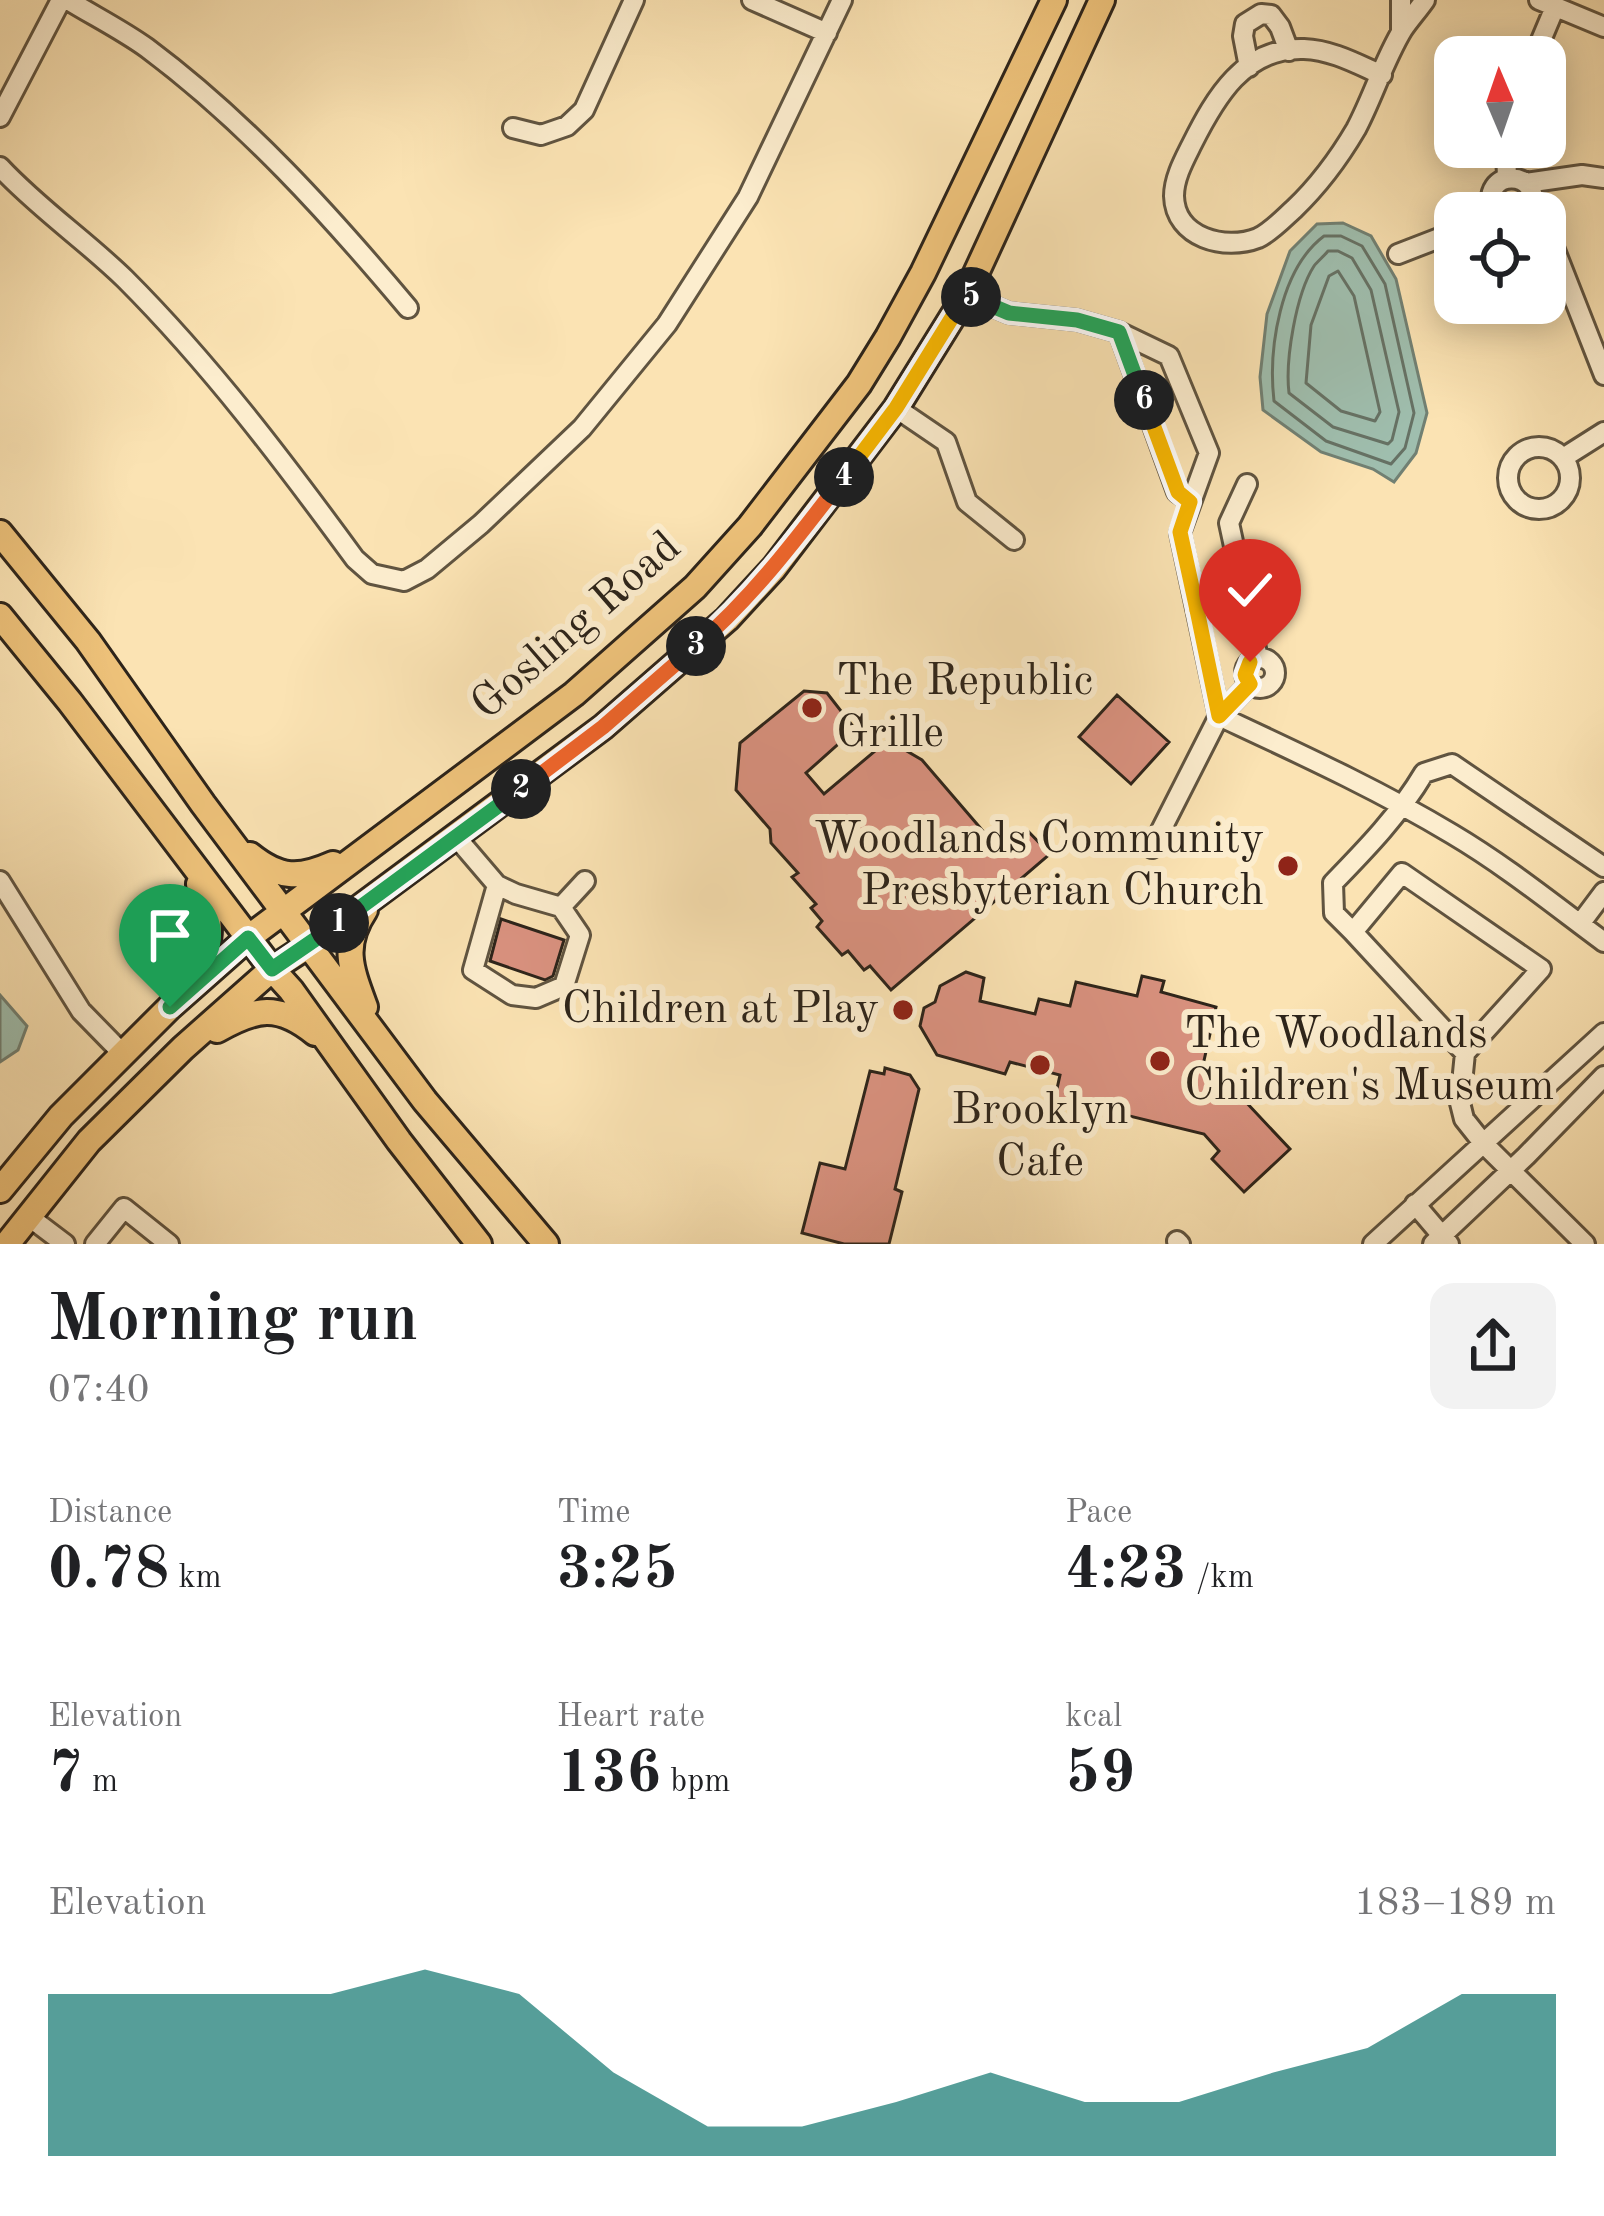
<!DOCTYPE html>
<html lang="en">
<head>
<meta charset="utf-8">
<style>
	body { margin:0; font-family:"Old Standard TT",serif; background:#f2f2f2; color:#202124; height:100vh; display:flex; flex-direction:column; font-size:45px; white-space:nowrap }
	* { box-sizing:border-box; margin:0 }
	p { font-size:39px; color:#757577 }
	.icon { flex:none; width:66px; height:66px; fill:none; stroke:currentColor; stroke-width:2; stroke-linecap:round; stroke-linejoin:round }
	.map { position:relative; height:1244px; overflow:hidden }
	.details { display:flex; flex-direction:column; background:#fff; flex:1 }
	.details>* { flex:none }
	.needle { width:78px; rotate:358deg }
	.tools { position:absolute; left:1434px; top:36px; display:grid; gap:24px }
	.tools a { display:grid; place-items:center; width:132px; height:132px; border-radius:24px; background:#fff; box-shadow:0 6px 30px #0003; font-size:60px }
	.pin { position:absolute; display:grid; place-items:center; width:102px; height:102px; color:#fff; margin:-123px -51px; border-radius:50% 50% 50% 0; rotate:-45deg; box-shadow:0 0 12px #0007 }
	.pin .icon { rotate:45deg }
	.km { position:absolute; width:60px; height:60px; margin:-30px; border-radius:50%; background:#222; color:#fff; font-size:33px; line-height:60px; text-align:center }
	.round { display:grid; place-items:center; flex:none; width:126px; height:126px; border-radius:24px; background:#f2f2f2 }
	.head { display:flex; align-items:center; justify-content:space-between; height:204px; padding:0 48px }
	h1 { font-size:66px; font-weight:700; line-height:90px }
	.figures { display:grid; grid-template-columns:repeat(3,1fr); gap:18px; height:204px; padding:12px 48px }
	.figures div { display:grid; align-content:center }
	.figures b { font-size:60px; font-weight:700 }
	.figures small { font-size:33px; font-weight:400 }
	.figures p { font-size:33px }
	.chart { height:336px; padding:24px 48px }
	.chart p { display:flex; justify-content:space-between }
	.chart svg { width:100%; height:216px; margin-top:12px; fill:#0f766e; opacity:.7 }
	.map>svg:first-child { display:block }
	.water { fill:#9fbeae; stroke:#718073; stroke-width:3 }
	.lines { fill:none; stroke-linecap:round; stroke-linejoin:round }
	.shore { stroke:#667164; stroke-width:3 }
	.building { fill:#da9280; stroke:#2d241a; stroke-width:3 }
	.minor-casing { stroke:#605440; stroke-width:24 }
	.major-casing { stroke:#2d241a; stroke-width:30 }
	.minor { stroke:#fcedce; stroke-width:18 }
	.major { stroke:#eec27a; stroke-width:24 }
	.split-1-casing { stroke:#fff; stroke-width:24 }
	.split-2-casing { stroke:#fff; stroke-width:24 }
	.split-3-casing { stroke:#fff; stroke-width:24 }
	.split-4-casing { stroke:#fff; stroke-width:24 }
	.split-5-casing { stroke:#fff; stroke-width:24 }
	.split-6-casing { stroke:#fff; stroke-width:24 }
	.split-7-casing { stroke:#fff; stroke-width:24 }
	.split-8-casing { stroke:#fff; stroke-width:24 }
	.split-1 { stroke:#22a559; stroke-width:15 }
	.split-2 { stroke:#22a559; stroke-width:15 }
	.split-3 { stroke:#f0652b; stroke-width:15 }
	.split-4 { stroke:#f0652b; stroke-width:15 }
	.split-5 { stroke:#f5b400; stroke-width:15 }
	.split-6 { stroke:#22a559; stroke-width:15 }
	.split-7 { stroke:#f5b400; stroke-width:15 }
	.split-8 { stroke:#f5b400; stroke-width:15 }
	.poi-dot { fill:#8f2418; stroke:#fcedce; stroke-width:4.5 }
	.labels { text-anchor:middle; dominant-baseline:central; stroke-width:12; stroke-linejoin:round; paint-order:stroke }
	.street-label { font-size:45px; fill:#2d241a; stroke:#fcedce }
	.poi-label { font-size:45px; fill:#2d241a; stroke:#fcedce; text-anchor:start }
</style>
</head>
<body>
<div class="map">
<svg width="1604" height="1244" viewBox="0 0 1604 1244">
	<rect width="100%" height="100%" fill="#fbe3b3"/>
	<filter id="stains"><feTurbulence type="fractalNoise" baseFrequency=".00167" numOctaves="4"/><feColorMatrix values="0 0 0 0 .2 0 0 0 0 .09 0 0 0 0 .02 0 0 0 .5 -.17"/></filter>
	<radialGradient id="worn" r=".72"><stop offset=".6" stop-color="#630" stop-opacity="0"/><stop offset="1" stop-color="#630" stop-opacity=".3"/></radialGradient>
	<path class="water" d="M 1343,223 L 1371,236 L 1396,279 L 1427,413 L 1416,453 L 1394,482 L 1373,469 L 1321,452 L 1263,410 L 1260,377 L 1267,314 L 1290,251 L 1317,224 Z
		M 0,995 L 27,1026 L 18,1050 L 0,1062 Z"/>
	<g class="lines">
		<path class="shore" d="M 1324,236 L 1341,236 L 1362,246 L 1385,284 L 1414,413 L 1405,448 L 1391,464 L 1326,441 L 1274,401 C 1268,349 1280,269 1324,236 Z
			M 1328,251 L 1338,251 L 1352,258 L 1371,290 L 1399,412 L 1392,440 L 1388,444 L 1333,427 L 1289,393 C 1285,360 1296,294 1314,266 C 1315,264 1327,253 1328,251 Z
			M 1338,271 L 1354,296 L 1380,412 L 1375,421 L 1341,411 L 1306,383 L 1311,325 L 1329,276 Z"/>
	</g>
	<path class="building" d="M 804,691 L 827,693 L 855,729 L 806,773 L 824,794 L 888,740 L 922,760 L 1001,852 L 1026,829 L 1050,854 L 891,990 L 870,966 L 864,970 L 848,951 L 842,955 L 817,927 L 822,921 L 811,908 L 816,904 L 792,877 L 798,873 L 771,843 L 770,829 L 736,790 L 740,743 Z
		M 1117,695 L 1169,742 L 1131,784 L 1079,737 Z
		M 501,919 L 564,940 L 553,976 L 545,980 L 490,961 Z
		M 966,972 L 984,978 L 980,1001 L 1035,1014 L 1039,999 L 1070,1006 L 1076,982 L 1137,996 L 1142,976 L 1164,981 L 1161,992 L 1216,1007 L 1203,1065 L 1213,1067 L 1290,1149 L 1244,1192 L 1212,1159 L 1219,1151 L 1204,1134 L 1055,1098 L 1060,1075 L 1010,1062 L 1005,1074 L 937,1055 L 920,1026 L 924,1008 L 935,1002 L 940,986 Z
		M 885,1068 L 910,1075 L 919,1089 L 895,1189 L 902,1192 L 889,1244 L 844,1244 L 802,1233 L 820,1163 L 845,1169 L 870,1071 L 884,1074 Z"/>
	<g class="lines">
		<defs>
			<path id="minor" d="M 68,0 C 94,16 122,30 147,48 C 246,122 329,214 408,308
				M 752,0 L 827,33
				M 1539,0 L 1604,27
				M 1401,32 L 1401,0
				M 1534,57 L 1555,7
				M 1249,67 L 1243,36 L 1245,24 L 1261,14 L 1271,15 L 1280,27 L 1289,51
				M 1382,75 C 1357,64 1332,50 1304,49 C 1244,47 1215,98 1192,144 C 1184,160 1174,178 1174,196 C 1175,238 1225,251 1258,238 C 1271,232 1284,218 1294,209 C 1318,186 1339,158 1356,129 C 1373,97 1384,60 1403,29 C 1410,19 1418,10 1425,0
				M 0,117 L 61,0
				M 513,128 L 541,135 L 567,126 L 584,110 L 634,0
				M 1506,147 L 1507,179
				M 0,167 C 38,208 85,240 125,279 C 210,364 284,462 355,559 L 372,574 L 404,581 L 427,569 L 481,524 L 582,428 L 667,324 L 748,197 L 842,0
				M 1526,183 L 1582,175 L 1604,178
				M 1494,213 C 1476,166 1548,168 1530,213
				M 1545,234 L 1551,240 L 1604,375
				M 1398,254 L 1455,232
				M 966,295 L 1009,313 L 1077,320 L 1119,332 L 1169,356 L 1209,453 L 1180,533 L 1219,716
				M 1119,332 L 1177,492 L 1190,501
				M 896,408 L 946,442 L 967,502 L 1014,540
				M1508 478a31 31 0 1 1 62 0a31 31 0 1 1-62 0Z
				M 1563,458 L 1604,432
				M 1247,484 L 1229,523 L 1258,658
				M1245 673a15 15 0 1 1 30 0a15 15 0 1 1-30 0Z
				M 1219,716 C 1298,753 1377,789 1452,834 C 1506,866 1554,905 1604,942
				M 456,837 L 497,885 L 516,894 L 561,907 L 585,881
				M 1152,848 L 1219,716 L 1250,684
				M 0,881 L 81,1011 L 123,1054
				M 497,885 L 473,970 L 512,995 L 536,998 L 564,986 L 580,935 L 561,907
				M 1580,924 L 1604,892
				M 1353,932 L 1334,913 L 1333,883 C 1367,848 1399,815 1424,773 L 1452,764 L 1604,867
				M 1465,1053 L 1541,969 L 1402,873 L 1353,932 L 1465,1053 L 1460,1103 L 1464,1119 L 1483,1143 L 1585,1244
				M 1415,1204 L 1449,1244
				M 28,1216 L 65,1244
				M 1177,1241 L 1180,1244
				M 95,1244 L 124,1208 L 169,1244
				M 1373,1244 L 1604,1033
				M 1433,1244 L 1526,1156 L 1604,1076"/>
			<path id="major" d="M 0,533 L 88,641 L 203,804 L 425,1101 L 546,1244
				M 0,616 L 70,702 L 272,969 L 291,990 L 399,1141 L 479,1244
				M 250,855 C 280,879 299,879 333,864
				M 190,981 C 214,945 213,923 199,884
				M 365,1007 C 351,969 341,946 365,910
				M 217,1030 C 256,1008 278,1003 315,1033
				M 0,1190 L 61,1116 L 170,1007 L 248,938 L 574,694 L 695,587 L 750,526 L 859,384 L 888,337 L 923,273 L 1054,0
				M 7,1244 L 89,1141 L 183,1048 L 272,969 L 309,945 L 603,727 L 727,619 L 774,568 L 896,408 L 966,295 L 1102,0"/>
		</defs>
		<use href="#minor" class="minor-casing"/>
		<use href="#major" class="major-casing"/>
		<use href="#minor" class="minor"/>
		<use href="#major" class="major"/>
	</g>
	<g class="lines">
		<defs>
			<path id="split-1" d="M 170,1007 L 248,938 L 272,969 L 339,923"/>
			<path id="split-2" d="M 339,923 L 521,789"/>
			<path id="split-3" d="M 521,789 L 603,727 L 696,646"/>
			<path id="split-4" d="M 696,646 C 753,597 798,537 844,477"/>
			<path id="split-5" d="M 844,477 L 896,408 L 966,295 L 971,297"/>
			<path id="split-6" d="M 971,297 L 1009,313 L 1077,320 L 1119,332 L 1144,400"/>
			<path id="split-7" d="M 1144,400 L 1178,492 L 1190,502 L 1180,532 L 1197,610"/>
			<path id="split-8" d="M 1197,610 L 1219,716 L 1250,684 L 1245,675 L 1250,662"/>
		</defs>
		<use href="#split-1" class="split-1-casing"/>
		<use href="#split-2" class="split-2-casing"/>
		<use href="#split-3" class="split-3-casing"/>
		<use href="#split-4" class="split-4-casing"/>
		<use href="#split-5" class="split-5-casing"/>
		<use href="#split-6" class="split-6-casing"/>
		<use href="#split-7" class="split-7-casing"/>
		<use href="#split-8" class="split-8-casing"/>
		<use href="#split-1" class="split-1"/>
		<use href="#split-2" class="split-2"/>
		<use href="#split-3" class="split-3"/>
		<use href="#split-4" class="split-4"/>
		<use href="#split-5" class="split-5"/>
		<use href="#split-6" class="split-6"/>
		<use href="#split-7" class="split-7"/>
		<use href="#split-8" class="split-8"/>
	</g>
	<g class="poi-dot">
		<circle cx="812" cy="708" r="12"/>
		<circle cx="1288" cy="866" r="12"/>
		<circle cx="903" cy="1010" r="12"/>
		<circle cx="1160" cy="1061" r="12"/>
		<circle cx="1040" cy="1065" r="12"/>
	</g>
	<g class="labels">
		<g class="street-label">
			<text transform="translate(577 627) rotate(-41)">Gosling Road</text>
		</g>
		<g class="poi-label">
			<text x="836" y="682">The Republic<tspan x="836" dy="52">Grille</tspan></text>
			<text x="1264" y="840" text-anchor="end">Woodlands Community<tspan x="1264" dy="52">Presbyterian Church</tspan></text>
			<text x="879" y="1010" text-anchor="end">Children at Play</text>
			<text x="1184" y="1035">The Woodlands<tspan x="1184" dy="52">Children's Museum</tspan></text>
			<text x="1040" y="1111" text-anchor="middle">Brooklyn<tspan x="1040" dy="52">Cafe</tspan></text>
		</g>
	</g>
	<rect width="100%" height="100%" filter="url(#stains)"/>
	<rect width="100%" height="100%" fill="url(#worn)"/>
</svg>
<div class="tools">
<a><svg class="needle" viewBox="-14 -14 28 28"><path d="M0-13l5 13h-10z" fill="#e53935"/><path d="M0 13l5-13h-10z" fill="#757577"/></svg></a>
<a><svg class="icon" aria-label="locate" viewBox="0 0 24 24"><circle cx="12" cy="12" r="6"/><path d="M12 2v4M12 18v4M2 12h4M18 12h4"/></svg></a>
</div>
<div class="pin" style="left:170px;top:1007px;background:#1e9e55"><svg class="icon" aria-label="arrive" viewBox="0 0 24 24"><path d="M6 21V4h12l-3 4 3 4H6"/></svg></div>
<div class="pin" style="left:1250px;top:662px;background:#d93025"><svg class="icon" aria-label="check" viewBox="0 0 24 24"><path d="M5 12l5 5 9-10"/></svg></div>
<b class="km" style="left:339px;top:923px">1</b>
<b class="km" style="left:521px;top:789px">2</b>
<b class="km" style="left:696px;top:646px">3</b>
<b class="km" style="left:844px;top:477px">4</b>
<b class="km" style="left:971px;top:297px">5</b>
<b class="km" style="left:1144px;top:400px">6</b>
</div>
<section class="details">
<div class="head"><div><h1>Morning run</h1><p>07:40</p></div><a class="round"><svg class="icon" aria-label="share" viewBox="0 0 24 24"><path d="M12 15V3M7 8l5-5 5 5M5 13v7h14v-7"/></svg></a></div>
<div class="figures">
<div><p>Distance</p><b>0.78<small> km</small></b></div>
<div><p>Time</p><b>3:25</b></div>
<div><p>Pace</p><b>4:23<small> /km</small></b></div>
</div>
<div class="figures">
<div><p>Elevation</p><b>7<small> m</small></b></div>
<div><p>Heart rate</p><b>136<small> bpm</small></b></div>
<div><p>kcal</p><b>59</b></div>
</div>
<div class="chart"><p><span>Elevation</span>183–189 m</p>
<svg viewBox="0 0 160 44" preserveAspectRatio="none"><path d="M0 44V11L10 11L20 11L30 11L40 6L50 11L60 27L70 38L80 38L90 33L100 27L110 33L120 33L130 27L140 22L150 11L160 11V44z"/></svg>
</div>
</section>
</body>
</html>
